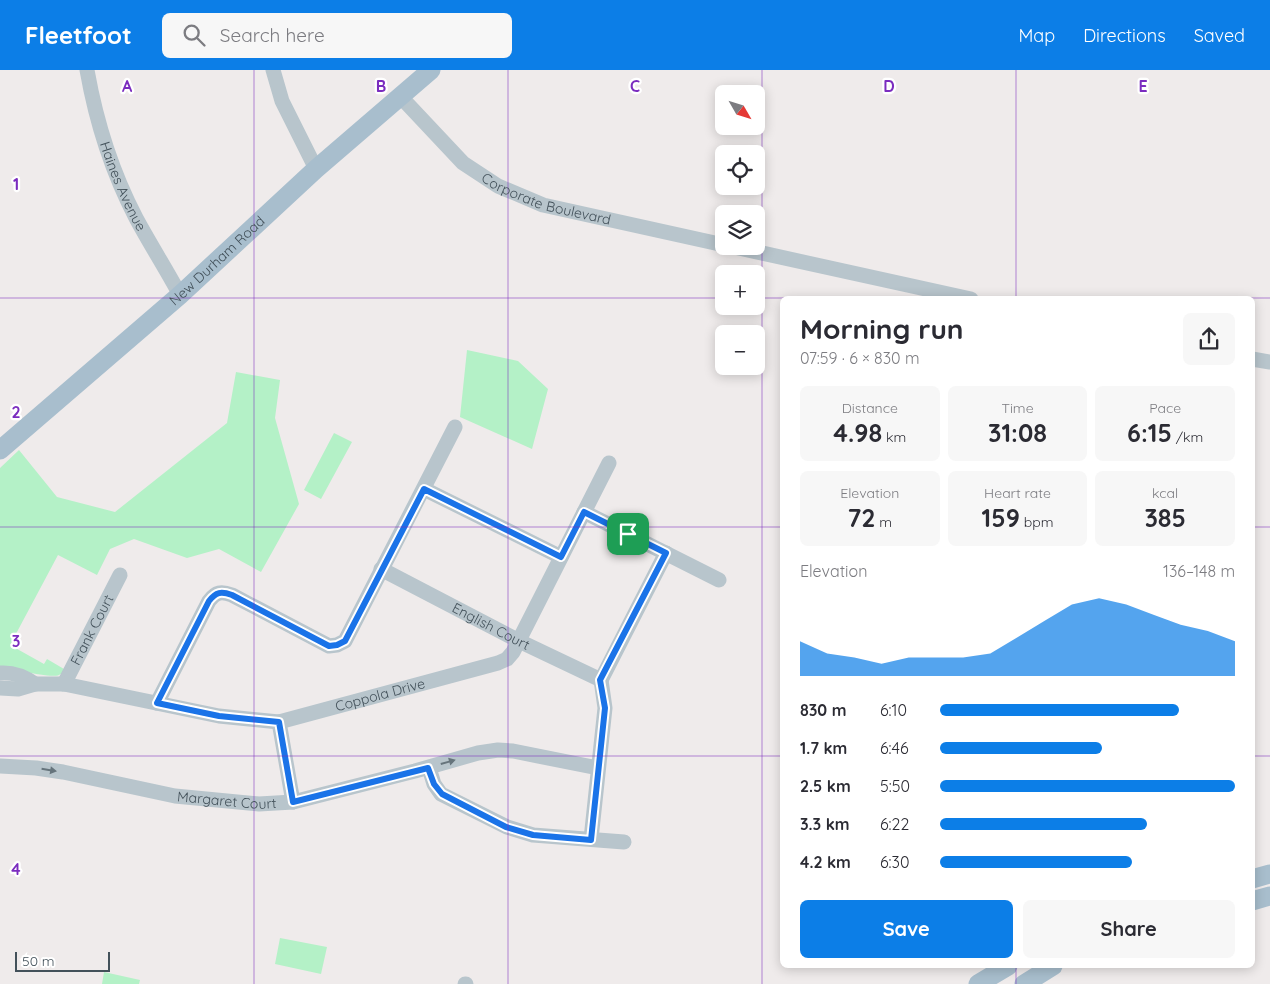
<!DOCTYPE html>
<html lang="en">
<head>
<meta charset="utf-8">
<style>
	body { margin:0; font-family:Quicksand,sans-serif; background:#f7f7f7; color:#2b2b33; height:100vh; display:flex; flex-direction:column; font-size:19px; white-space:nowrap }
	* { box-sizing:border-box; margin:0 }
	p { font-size:16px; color:#7c7c81 }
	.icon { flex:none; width:28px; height:28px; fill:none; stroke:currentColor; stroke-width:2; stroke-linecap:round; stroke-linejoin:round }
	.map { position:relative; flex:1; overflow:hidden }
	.details { position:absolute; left:780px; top:226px; width:475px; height:672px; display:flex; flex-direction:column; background:#fff; border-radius:8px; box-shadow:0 2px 12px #0003 }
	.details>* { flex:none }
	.needle { width:32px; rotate:129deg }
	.buttons { position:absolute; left:715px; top:15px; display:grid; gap:10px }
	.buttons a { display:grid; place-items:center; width:50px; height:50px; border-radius:8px; background:#fff; box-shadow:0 2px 12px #0003; font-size:25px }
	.scale { position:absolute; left:15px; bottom:12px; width:95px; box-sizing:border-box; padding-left:5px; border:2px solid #43515a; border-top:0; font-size:14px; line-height:18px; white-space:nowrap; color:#43515a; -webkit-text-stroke:4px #fff; paint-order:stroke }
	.pin { position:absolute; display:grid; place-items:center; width:42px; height:42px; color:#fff; margin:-21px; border-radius:10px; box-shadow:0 2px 8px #0006 }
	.round { display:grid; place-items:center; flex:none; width:52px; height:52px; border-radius:8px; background:#f7f7f7 }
	.head { display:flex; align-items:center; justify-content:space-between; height:85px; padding:0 20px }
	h1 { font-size:28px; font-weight:700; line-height:38px }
	.metrics { display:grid; grid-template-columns:repeat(3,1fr); gap:8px; height:85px; padding:5px 20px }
	.metrics div { display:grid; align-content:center; border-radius:8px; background:#f7f7f7; text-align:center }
	.metrics b { font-size:25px; font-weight:700 }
	.metrics small { font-size:14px; font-weight:400 }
	.metrics p { font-size:14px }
	.chart { height:140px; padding:10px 20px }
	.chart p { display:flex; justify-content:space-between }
	.chart svg { width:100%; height:90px; margin-top:5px; fill:#0c7ee7; opacity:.7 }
	.action { display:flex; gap:10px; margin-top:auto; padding:10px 20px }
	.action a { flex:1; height:58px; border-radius:8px; background:#0c7ee7; color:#fff; font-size:20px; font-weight:700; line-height:58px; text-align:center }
	.action a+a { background:#f7f7f7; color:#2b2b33 }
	ul { padding:0 20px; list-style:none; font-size:16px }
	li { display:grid; grid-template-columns:80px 60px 1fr; align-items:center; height:38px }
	li i { height:12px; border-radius:6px; background:#0c7ee7 }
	header { display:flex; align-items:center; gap:30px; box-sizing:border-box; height:70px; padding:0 25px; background:#0c7ee7; color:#fff }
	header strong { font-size:24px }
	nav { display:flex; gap:28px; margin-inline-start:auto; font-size:18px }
	.search { width:350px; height:45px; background:#f7f7f7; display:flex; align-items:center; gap:12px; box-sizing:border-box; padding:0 18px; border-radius:8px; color:#7c7c81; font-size:19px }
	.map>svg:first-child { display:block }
	.green { fill:#b4f1c7 }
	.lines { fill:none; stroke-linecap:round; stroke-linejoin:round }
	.minor { stroke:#b8c5cc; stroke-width:15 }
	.major { stroke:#a8becd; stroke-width:19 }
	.oneway { fill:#66747c }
	.route-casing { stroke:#fff; stroke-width:10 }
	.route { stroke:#1a73e8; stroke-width:6 }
	.grid { fill:none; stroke:#7b2cbf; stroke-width:1; stroke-opacity:0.55 }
	.labels { text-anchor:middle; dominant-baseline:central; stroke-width:4.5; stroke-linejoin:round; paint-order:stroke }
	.street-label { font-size:14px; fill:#43515a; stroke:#fff }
	.grid-label { font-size:16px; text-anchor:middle; font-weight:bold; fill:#7b2cbf; stroke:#fff; stroke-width:4.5; stroke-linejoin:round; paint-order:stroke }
</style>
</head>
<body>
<header>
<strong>Fleetfoot</strong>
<div class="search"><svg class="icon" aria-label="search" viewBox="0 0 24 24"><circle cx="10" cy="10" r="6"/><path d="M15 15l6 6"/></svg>Search here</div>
<nav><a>Map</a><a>Directions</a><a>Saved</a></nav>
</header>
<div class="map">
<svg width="1270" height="914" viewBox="0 0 1270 914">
	<rect width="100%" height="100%" fill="#efebeb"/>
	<path class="green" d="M 467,280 L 518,291 L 548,319 L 532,379 L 460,347 Z
		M 236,302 L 280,310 L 275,348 L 299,434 L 261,502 L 219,479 L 187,488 L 134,469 L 110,479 L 97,505 L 58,485 L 10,575 L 44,594 L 47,589 L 64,599 C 63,603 63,603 59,605 C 50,609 11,598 0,596 L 0,398 L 19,380 L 57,427 L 115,442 L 227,353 Z
		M 334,363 L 352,372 L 321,429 L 304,420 Z
		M 280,868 L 327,877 L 321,904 L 275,894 Z
		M 104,902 L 140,910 L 139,914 L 102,914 Z"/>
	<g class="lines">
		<g class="minor">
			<path id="s1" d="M 87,0 C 96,51 112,102 136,148 C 150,174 166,199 180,225"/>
			<path d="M 273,0 L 282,31 L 316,99"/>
			<path id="s2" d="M 400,26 L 463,93 L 498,116 L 543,135 L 724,175"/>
			<path d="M 730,176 L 971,229"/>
			<path d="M 1252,289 L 1270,292"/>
			<path d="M 424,419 L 561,487"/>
			<path d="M 584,442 L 719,510"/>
			<path id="s3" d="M 381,499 L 519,571 L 601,610"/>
			<path d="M 0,603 C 14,602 24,606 35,614"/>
			<path d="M 601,610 L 666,483"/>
			<path id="s4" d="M 64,614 L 120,505"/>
			<path id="s5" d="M 0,618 L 18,619 L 35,614 L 64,614 L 219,646 L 279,652 L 498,593 L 507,589 L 513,582 L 609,393"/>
			<path d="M 157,633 L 209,531 C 216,522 221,521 232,525 L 329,576 L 337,575 L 345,571 L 455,357"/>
			<path d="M 279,652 L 293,732"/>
			<path id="s6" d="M 0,696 L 36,698 L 63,702 L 175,726 L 259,734 L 293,732 L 415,701 L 478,683 L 498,680 L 513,681 L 598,698"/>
			<path d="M 429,698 L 434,714 L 441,724 L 507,757 L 533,765 L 624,772"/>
			<path d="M 591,769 L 605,638 L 601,610"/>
			<path d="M 465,914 L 466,914"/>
		</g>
		<g class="major">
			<path id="s7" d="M 0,380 L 180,225 L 316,99 L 431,0"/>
			<path d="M 1252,809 L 1270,804"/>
			<path d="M 1252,831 L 1270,826"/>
			<path d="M 978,914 L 1008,896"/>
			<path d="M 1024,914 L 1053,896"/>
		</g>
	</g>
	<defs><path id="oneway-solid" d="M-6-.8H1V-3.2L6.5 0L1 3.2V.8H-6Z" transform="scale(1.25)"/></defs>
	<g class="oneway">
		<use href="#oneway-solid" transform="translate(448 692) rotate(-16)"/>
		<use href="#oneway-solid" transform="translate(49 700) rotate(9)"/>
	</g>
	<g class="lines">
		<defs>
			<path id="route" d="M 424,419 L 561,487 L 584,442 L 666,483 L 600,610 L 605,638 L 591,770 L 533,765 L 506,757 L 442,724 L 434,714 L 428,698 L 293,732 L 279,652 L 219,646 L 157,633 L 209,531 C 216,522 221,521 232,525 L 329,576 L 337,575 L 345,571 Z"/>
		</defs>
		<use href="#route" class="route-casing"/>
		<use href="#route" class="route"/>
	</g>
	<path class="grid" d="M 254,0 L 254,914M 508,0 L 508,914M 762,0 L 762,914M 1016,0 L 1016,229M 0,228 L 724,228M 756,228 L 1270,228M 0,457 L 782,457M 1252,457 L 1270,457M 0,686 L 782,686M 1252,686 L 1270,686M 1016,896 L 1016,914"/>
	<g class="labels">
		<g class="street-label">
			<text stroke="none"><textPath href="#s1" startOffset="122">Haines Avenue</textPath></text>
			<text stroke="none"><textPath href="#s2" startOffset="184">Corporate Boulevard</textPath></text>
			<text stroke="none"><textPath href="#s7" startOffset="288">New Durham Road</textPath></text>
			<text stroke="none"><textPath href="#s3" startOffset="124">English Court</textPath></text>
			<text stroke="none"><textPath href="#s4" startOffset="61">Frank Court</textPath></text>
			<text stroke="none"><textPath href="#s5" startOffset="388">Coppola Drive</textPath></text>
			<text stroke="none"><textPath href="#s6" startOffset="230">Margaret Court</textPath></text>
		</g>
	</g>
	<g class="grid-label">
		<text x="127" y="22">A</text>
		<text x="381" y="22">B</text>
		<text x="635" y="22">C</text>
		<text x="889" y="22">D</text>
		<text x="1143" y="22">E</text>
		<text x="16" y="120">1</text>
		<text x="16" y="348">2</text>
		<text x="16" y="577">3</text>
		<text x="16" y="805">4</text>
	</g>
</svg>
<div class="buttons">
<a><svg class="needle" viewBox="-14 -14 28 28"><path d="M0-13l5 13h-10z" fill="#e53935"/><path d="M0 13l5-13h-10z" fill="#7c7c81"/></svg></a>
<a><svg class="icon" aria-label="locate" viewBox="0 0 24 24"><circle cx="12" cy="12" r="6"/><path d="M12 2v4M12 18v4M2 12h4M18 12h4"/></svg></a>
<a><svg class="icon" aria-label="layers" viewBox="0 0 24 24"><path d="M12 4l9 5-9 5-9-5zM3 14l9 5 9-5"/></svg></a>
<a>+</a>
<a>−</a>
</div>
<div class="scale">50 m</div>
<div class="pin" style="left:628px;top:464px;background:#1e9e55"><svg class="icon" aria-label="arrive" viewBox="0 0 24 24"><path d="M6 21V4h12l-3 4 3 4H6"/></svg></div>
<section class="details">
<div class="head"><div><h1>Morning run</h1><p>07:59 · 6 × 830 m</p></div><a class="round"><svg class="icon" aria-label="share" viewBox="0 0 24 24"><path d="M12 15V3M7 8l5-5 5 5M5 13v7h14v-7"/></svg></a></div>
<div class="metrics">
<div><p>Distance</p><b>4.98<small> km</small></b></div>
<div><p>Time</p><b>31:08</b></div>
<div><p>Pace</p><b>6:15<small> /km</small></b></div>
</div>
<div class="metrics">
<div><p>Elevation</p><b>72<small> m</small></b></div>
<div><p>Heart rate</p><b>159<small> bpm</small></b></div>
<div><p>kcal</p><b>385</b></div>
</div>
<div class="chart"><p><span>Elevation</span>136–148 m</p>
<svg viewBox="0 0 160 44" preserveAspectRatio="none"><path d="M0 44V27L10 33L20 35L30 38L40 35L50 35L60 35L70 33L80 25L90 17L100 9L110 6L120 9L130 14L140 19L150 22L160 27V44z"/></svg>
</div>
<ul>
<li><b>830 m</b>6:10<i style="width:81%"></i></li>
<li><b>1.7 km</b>6:46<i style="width:55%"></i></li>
<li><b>2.5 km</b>5:50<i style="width:100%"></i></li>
<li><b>3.3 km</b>6:22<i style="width:70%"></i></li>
<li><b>4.2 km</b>6:30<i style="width:65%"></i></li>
</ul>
<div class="action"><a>Save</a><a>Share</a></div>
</section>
</div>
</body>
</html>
